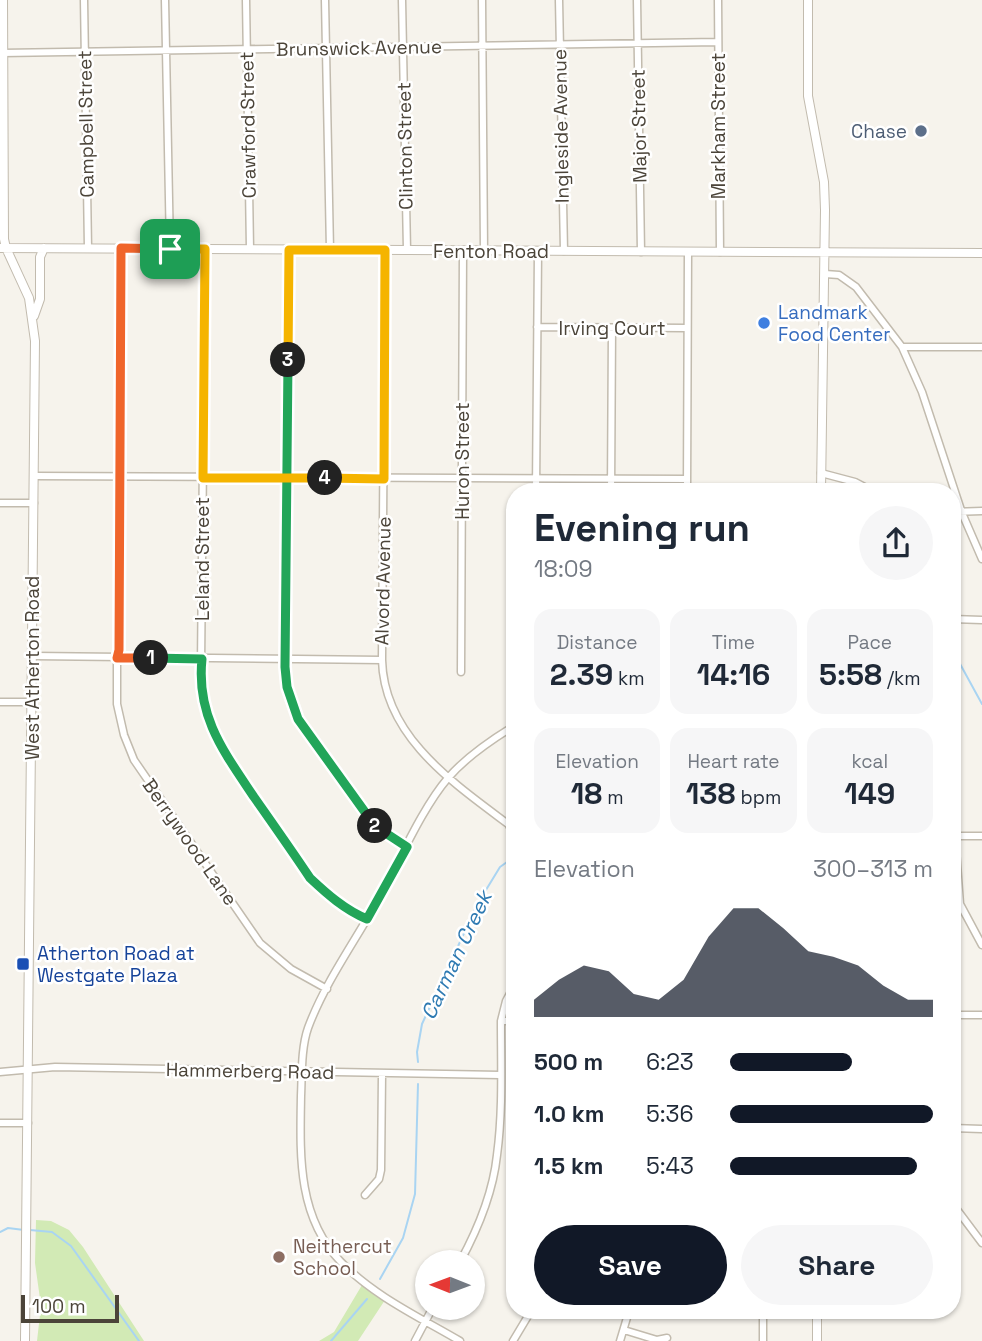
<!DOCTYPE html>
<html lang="en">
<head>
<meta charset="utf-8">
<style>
	body { margin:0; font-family:"Space Grotesk",sans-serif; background:#f6f6f7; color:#1f2937; height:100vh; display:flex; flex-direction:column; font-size:26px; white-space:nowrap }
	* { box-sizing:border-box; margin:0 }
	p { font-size:23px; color:#747a83 }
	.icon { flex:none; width:38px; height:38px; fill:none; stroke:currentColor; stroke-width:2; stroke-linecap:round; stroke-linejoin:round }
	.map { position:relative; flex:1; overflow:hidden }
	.panel { position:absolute; left:506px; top:483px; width:455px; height:836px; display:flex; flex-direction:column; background:#fff; border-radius:28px; box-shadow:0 2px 5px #0004 }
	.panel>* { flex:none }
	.needle { width:46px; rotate:271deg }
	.fabs { position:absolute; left:415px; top:1250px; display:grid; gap:14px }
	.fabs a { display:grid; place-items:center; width:70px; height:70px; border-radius:50%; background:#fff; box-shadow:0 2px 5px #0004; font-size:35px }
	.scale { position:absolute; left:21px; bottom:18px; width:98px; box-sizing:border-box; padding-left:7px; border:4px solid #4b4439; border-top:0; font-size:19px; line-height:24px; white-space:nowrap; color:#4b4439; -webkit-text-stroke:5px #fff; paint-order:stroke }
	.pin { position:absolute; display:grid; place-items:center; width:60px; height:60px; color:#fff; margin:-30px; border-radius:14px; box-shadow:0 4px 10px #0006 }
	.km { position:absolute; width:35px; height:35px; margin:-18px; border-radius:50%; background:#222; color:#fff; font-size:19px; line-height:35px; text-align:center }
	.round { display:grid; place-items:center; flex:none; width:74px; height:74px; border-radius:37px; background:#f6f6f7 }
	.overview { display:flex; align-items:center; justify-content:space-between; height:119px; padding:0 28px }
	h1 { font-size:38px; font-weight:600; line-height:52px }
	.figures { display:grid; grid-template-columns:repeat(3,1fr); gap:10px; height:119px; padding:7px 28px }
	.figures div { display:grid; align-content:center; border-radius:18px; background:#f6f6f7; text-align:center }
	.figures b { font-size:30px; font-weight:600 }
	.figures small { font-size:19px; font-weight:400 }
	.figures p { font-size:19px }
	.chart { height:196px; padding:14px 28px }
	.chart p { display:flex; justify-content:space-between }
	.chart svg { width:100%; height:126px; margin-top:7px; fill:#111827; opacity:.7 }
	.button { display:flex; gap:14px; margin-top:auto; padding:14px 28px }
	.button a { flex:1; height:80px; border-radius:42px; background:#111827; color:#fff; font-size:28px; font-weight:600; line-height:80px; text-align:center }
	.button a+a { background:#f6f6f7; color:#1f2937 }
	ul { padding:0 28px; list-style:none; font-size:23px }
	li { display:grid; grid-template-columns:112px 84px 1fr; align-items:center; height:52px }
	li i { height:18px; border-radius:9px; background:#111827 }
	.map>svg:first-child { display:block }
	.green { fill:#d2eab5 }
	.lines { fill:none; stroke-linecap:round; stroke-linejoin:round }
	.stream { stroke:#a9d4f2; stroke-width:2 }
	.minor-casing { stroke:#c2bbae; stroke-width:9 }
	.tertiary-casing { stroke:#c2bbae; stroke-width:10 }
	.minor { stroke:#fff; stroke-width:6 }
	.tertiary { stroke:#fff; stroke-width:8 }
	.split-1-casing { stroke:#fff; stroke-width:14 }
	.split-2-casing { stroke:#fff; stroke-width:14 }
	.split-3-casing { stroke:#fff; stroke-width:14 }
	.split-4-casing { stroke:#fff; stroke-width:14 }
	.split-5-casing { stroke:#fff; stroke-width:14 }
	.split-1 { stroke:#f0652b; stroke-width:9 }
	.split-2 { stroke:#22a559; stroke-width:9 }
	.split-3 { stroke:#22a559; stroke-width:9 }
	.split-4 { stroke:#f5b400; stroke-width:9 }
	.split-5 { stroke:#f5b400; stroke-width:9 }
	.service-dot { fill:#5c6f8a; stroke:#fff; stroke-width:2.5 }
	.shop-dot { fill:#3f7fe0; stroke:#fff; stroke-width:2.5 }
	.transit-dot { fill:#1a4fb4; stroke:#fff; stroke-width:2.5 }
	.education-dot { fill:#8d6e63; stroke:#fff; stroke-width:2.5 }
	.labels { text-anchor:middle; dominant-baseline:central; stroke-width:5; stroke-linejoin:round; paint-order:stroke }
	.street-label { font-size:19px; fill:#4b4439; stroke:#fff }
	.service-label { font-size:19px; fill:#4e5e75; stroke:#fff; text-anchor:end }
	.shop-label { font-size:19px; fill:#366cbe; stroke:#fff; text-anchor:start }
	.transit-label { font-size:19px; fill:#164399; stroke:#fff; text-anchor:start }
	.education-label { font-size:19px; fill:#785e54; stroke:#fff; text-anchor:start }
	.water-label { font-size:21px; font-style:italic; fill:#2e7ab2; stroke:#fff }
</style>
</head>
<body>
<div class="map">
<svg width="982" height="1341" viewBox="0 0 982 1341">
	<rect width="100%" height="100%" fill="#f6f3ec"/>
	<path class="green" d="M 36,1220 L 51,1221 L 69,1230 L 83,1247 L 144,1341 L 37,1341 L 41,1306 L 35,1263 Z
		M 362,1285 L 385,1300 L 358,1341 L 319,1341 L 334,1332 Z"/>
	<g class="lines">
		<path class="stream" d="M 952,654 L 959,662 L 982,704
			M 418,1062 L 417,1052 L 422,1024 L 478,903 L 500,867 L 514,857
			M 30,1230 L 52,1232 L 71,1246 L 139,1341
			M 0,1232 L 8,1228 L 24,1230
			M 380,1279 L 403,1238 L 415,1194 L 418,1084
			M 331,1341 L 367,1299"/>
		<defs>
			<path id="minor" d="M 84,0 L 88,248
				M 165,0 L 170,249
				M 246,0 L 250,249
				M 325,0 L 330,250
				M 402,0 L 407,250
				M 482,0 L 484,251
				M 559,0 L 564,251
				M 637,0 L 641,252
				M 718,0 L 720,252
				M 2,53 L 718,42
				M 121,249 L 119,650 L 117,658 L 117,704 L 124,735 L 134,760 L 260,943 L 291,969 L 327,989
				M 205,249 L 201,667 L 203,699 L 209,722 L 220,747 L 310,878 C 327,894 345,910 367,919
				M 289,250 L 285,667 L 287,687 L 298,719 L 375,827 L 407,847
				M 385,250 L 382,660 C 384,736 452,782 508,824 L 514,833
				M 825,274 L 839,275 L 856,287 L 902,347 L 922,392 L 962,513 L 982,559
				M 537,327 L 687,328
				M 902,347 L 982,347
				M 821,473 L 855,482 L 874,492
				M 34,476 L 687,479
				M 536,492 L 538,251
				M 611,492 L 612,328
				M 687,492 L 688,252
				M 0,503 L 34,503
				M 952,512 L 982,511
				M 952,619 L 982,620
				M 33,656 L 382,660
				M 461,672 L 463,251
				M 0,702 L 32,702
				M 954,836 L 982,836
				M 955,836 L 960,904 L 982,945
				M 952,1015 L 982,1015
				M 501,1021 L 514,1021
				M 0,1072 L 55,1067 L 500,1075
				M 0,1123 L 28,1123
				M 952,1128 L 982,1129
				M 365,1195 L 379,1179 L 381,1170 L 382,1075
				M 952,1203 L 982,1243
				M 460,1262 C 478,1229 493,1193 497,1155 C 503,1111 501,1065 501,1021 L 506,1001 L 514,986
				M 624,1330 L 657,1340 L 667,1338
				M 415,1341 L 433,1307
				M 460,1341 C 419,1317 374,1296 341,1262 C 297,1217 300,1154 301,1096 C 302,1075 301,1048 308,1028 C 325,982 356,940 379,898 C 399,862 422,808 448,778 C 466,757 491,740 514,726
				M 513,1341 L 531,1311
				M 620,1341 L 629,1311
				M 763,1341 L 763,1311"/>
			<path id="tertiary" d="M 3,0 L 4,239 L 6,248 L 29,298 L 35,341 L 25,1341
				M 808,0 L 808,96 L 824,182 L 825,210 L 821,492
				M 0,248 L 982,253
				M 34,316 L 40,299 L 40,257 L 44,248
				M 817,1341 L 817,1311"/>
		</defs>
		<use href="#minor" class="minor-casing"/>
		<use href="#tertiary" class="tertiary-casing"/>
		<use href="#minor" class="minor"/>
		<use href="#tertiary" class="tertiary"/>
	</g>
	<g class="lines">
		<defs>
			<path id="split-1" d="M 151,658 L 117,658 L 119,650 L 121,248 L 170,249"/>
			<path id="split-2" d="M 151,658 L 202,659 C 196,716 224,752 254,797 C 273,824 292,851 310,878 C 327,894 345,910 367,919 L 407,847 L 375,826"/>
			<path id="split-3" d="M 288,360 L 285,667 L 287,687 L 298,719 L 375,826"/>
			<path id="split-4" d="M 288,360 L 289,250 L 385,250 L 384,479 L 325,478"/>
			<path id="split-5" d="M 170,249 L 205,249 L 203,478 L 325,478"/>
		</defs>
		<use href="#split-1" class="split-1-casing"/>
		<use href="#split-2" class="split-2-casing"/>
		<use href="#split-3" class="split-3-casing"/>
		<use href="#split-4" class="split-4-casing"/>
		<use href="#split-5" class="split-5-casing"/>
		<use href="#split-1" class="split-1"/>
		<use href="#split-2" class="split-2"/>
		<use href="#split-3" class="split-3"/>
		<use href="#split-4" class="split-4"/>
		<use href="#split-5" class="split-5"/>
	</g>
	<circle class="service-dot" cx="921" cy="131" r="7"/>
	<circle class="shop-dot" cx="764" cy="323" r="7"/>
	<rect class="transit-dot" x="16" y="957" width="14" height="14" rx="3.5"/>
	<circle class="education-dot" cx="279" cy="1257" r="7"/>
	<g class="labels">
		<g class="street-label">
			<text transform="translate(359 48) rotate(-1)">Brunswick Avenue</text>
			<text transform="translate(86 124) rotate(-91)">Campbell Street</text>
			<text transform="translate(248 125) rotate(-91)">Crawford Street</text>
			<text transform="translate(561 126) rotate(-91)">Ingleside Avenue</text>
			<text transform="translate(639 126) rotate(-91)">Major Street</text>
			<text transform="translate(718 126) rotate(-90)">Markham Street</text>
			<text transform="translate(405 146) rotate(-91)">Clinton Street</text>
			<text x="491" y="251">Fenton Road</text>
			<text x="612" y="328">Irving Court</text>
			<text transform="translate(462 461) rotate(-90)">Huron Street</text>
			<text transform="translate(202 559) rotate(-90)">Leland Street</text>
			<text transform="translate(383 581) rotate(-89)">Alvord Avenue</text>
			<text transform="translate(32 668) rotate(-90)">West Atherton Road</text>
			<text transform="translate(190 842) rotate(55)">Berrywood Lane</text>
			<text transform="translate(250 1071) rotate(1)">Hammerberg Road</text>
		</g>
		<g class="service-label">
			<text x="907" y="131">Chase</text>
		</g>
		<g class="shop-label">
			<text x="778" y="312">Landmark<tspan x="778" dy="22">Food Center</tspan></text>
		</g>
		<g class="transit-label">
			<text x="37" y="953">Atherton Road at<tspan x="37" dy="22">Westgate Plaza</tspan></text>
		</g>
		<g class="education-label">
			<text x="293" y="1246">Neithercut<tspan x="293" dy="22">School</tspan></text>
		</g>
		<g class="water-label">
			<text transform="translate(456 955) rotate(-65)">Carman Creek</text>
		</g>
	</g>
</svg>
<div class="fabs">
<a><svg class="needle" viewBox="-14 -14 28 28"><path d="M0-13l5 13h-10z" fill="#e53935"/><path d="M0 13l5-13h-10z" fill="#747a83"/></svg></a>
</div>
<div class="scale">100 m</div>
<div class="pin" style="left:170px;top:249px;background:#1e9e55"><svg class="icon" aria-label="arrive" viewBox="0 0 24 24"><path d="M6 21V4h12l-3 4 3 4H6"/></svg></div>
<b class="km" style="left:151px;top:658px">1</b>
<b class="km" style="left:375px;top:826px">2</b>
<b class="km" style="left:288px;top:360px">3</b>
<b class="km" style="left:325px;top:478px">4</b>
<section class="panel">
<div class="overview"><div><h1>Evening run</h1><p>18:09</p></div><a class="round"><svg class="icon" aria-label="share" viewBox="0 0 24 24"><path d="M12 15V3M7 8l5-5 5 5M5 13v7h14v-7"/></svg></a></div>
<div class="figures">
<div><p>Distance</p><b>2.39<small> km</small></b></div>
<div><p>Time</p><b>14:16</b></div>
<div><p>Pace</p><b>5:58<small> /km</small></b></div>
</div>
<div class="figures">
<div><p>Elevation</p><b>18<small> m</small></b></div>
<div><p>Heart rate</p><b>138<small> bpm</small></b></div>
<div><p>kcal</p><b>149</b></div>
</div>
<div class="chart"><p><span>Elevation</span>300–313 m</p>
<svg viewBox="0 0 160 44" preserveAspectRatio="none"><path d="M0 44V38L10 31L20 26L30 28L40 36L50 38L60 31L70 16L80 6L90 6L100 13L110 21L120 23L130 26L140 33L150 38L160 38V44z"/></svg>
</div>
<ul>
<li><b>500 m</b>6:23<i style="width:60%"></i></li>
<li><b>1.0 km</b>5:36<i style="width:100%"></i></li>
<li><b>1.5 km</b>5:43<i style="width:92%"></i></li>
</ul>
<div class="button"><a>Save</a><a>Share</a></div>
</section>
</div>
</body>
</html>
